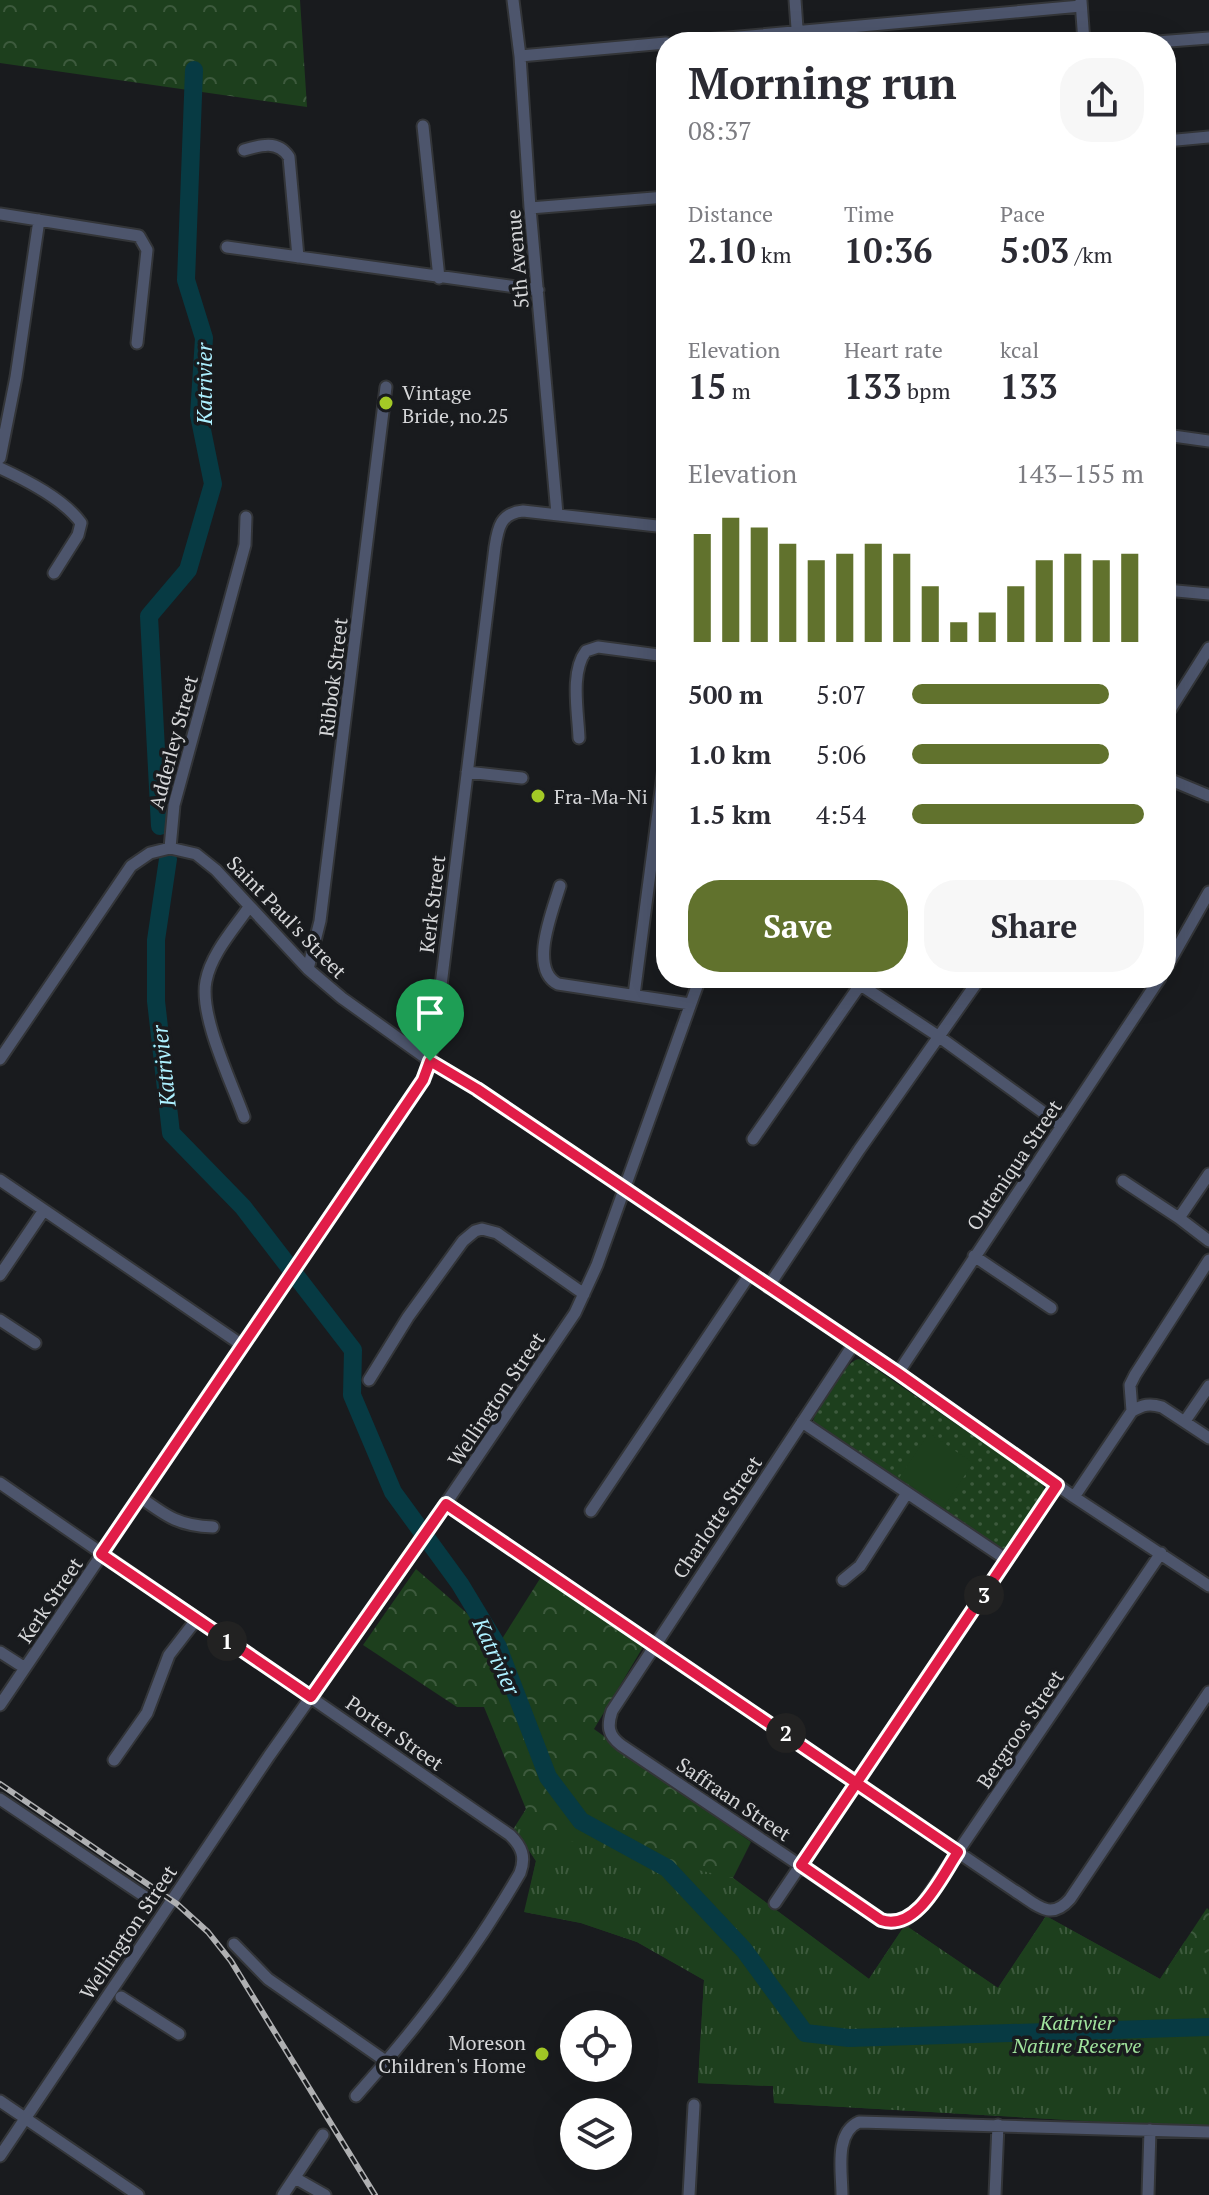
<!DOCTYPE html>
<html lang="en">
<head>
<meta charset="utf-8">
<style>
	body { margin:0; font-family:"PT Serif",serif; background:#f7f7f7; color:#2b2b33; height:100vh; display:flex; flex-direction:column; font-size:30px; white-space:nowrap }
	* { box-sizing:border-box; margin:0 }
	p { font-size:26px; color:#7c7c81 }
	.icon { flex:none; width:44px; height:44px; fill:none; stroke:currentColor; stroke-width:2; stroke-linecap:round; stroke-linejoin:round }
	.map { position:relative; flex:1; overflow:hidden }
	.panel { position:absolute; left:656px; top:32px; width:520px; height:956px; display:flex; flex-direction:column; background:#fff; border-radius:32px; box-shadow:0 8px 32px #0002 }
	.panel>* { flex:none }
	.fabs { position:absolute; left:560px; top:2010px; display:grid; gap:16px }
	.fabs a { display:grid; place-items:center; width:72px; height:72px; border-radius:50%; background:#fff; box-shadow:0 8px 32px #0002; font-size:40px }
	.pin { position:absolute; display:grid; place-items:center; width:68px; height:68px; color:#fff; margin:-82px -34px; border-radius:50% 50% 50% 0; rotate:-45deg; box-shadow:0 0 8px #0007 }
	.pin .icon { rotate:45deg }
	.km { position:absolute; width:40px; height:40px; margin:-20px; border-radius:50%; background:#222; color:#fff; font-size:22px; line-height:40px; text-align:center }
	.round { display:grid; place-items:center; flex:none; width:84px; height:84px; border-radius:32px; background:#f7f7f7 }
	.head { display:flex; align-items:center; justify-content:space-between; height:136px; padding:0 32px }
	h1 { font-size:44px; font-weight:700; line-height:60px }
	.figures { display:grid; grid-template-columns:repeat(3,1fr); gap:12px; height:136px; padding:8px 32px }
	.figures div { display:grid; align-content:center }
	.figures b { font-size:34px; font-weight:700 }
	.figures small { font-size:22px; font-weight:400 }
	.figures p { font-size:22px }
	.chart { height:224px; padding:16px 32px }
	.chart p { display:flex; justify-content:space-between }
	.chart svg { width:100%; height:144px; margin-top:8px; stroke:#61722d; stroke-width:6 }
	.primary-button { display:flex; gap:16px; margin-top:auto; padding:16px 32px }
	.primary-button a { flex:1; height:92px; border-radius:32px; background:#61722d; color:#fff; font-size:32px; font-weight:700; line-height:92px; text-align:center }
	.primary-button a+a { background:#f7f7f7; color:#2b2b33 }
	ul { padding:0 32px; list-style:none; font-size:26px }
	li { display:grid; grid-template-columns:128px 96px 1fr; align-items:center; height:60px }
	li i { height:20px; border-radius:10px; background:#61722d }
	.map>svg:first-child { display:block }
	.grass { fill:url(#grass-dots) }
	.forest { fill:url(#forest-crowns) }
	.park { fill:url(#park-tufts) }
	.garden { fill:#1d3f1d }
	.lines { fill:none; stroke-linecap:round; stroke-linejoin:round }
	.river { stroke:#073a43; stroke-width:18 }
	.street-casing { stroke:#333538; stroke-width:15 }
	.street { stroke:#4d556c; stroke-width:11 }
	.rail-casing { stroke:#afb0b2; stroke-width:6 }
	.rail { stroke:#191b1e; stroke-width:3; stroke-dasharray:9; stroke-linecap:butt }
	.route-casing { stroke:#fff; stroke-width:16 }
	.route { stroke:#e11d48; stroke-width:10 }
	.poi-dot { fill:#a3c926; stroke:#191b1e; stroke-width:3 }
	.labels { text-anchor:middle; dominant-baseline:central; stroke-width:7; stroke-linejoin:round; paint-order:stroke }
	.street-label { font-size:20px; fill:#d5d6d8; stroke:#191b1e }
	.poi-label { font-size:20px; fill:#d5d6d8; stroke:#191b1e; text-anchor:start }
	.park-label { font-size:20px; font-style:italic; fill:#a0e39d; stroke:#191b1e }
	.water-label { font-size:22px; font-style:italic; fill:#adf0ff; stroke:#191b1e }
</style>
</head>
<body>
<div class="map">
<svg width="1209" height="2195" viewBox="0 0 1209 2195">
	<defs>
		<pattern id="grass-dots" width="8" height="8" patternUnits="userSpaceOnUse" patternTransform="scale(2)"><rect width="8" height="8" fill="#1d3f1d"/><path d="M2 2h.1M6 6h.1" fill="none" stroke="#3d5a3d" stroke-width="1.8" stroke-linecap="round"/></pattern>
		<pattern id="forest-crowns" width="20" height="18" patternUnits="userSpaceOnUse" patternTransform="scale(2)"><rect width="20" height="18" fill="#1d3f1d"/><path d="M2 6a3 3 0 1 1 6 0M12 15a3 3 0 1 1 6 0" fill="none" stroke="#3d5a3d"/></pattern>
		<pattern id="park-tufts" width="24" height="20" patternUnits="userSpaceOnUse" patternTransform="scale(2)"><rect width="24" height="20" fill="#1d3f1d"/><path d="M3 7l-1-3M5 7V3M7 7l1-3M15 17l-1-3M17 17v-4M19 17l1-3" fill="none" stroke="#3d5a3d"/></pattern>
	</defs>
	<rect width="100%" height="100%" fill="#191b1e"/>
	<path class="grass" d="M 858,1359 L 863,1360 L 1042,1483 L 1045,1491 L 1044,1497 L 1011,1545 L 1001,1550 L 813,1424 C 813,1409 844,1363 858,1359 Z"/>
	<path class="forest" d="M 0,0 L 300,0 L 307,107 L 0,63 Z
		M 416,1569 L 500,1642 L 541,1577 L 643,1647 L 594,1729 L 751,1842 L 733,1878 L 869,1979 L 905,1925 L 998,1988 L 1046,1916 L 1160,1979 L 1207,1908 L 1209,1910 L 1209,2128 L 774,2103 L 773,2086 L 698,2083 L 704,1980 L 637,1942 L 581,1923 L 525,1912 L 536,1861 L 514,1828 L 526,1809 L 484,1707 L 457,1707 L 363,1645 Z"/>
	<path class="park" d="M 514,1828 L 733,1878 L 869,1979 L 905,1925 L 998,1988 L 1046,1916 L 1160,1979 L 1185,1941 L 1209,1955 L 1209,2128 L 774,2103 L 773,2086 L 698,2083 L 704,1980 L 637,1942 L 581,1923 L 524,1912 L 536,1861 Z"/>
	<path class="garden" d="M 929,1433 L 973,1463 L 943,1508 L 899,1478 Z"/>
	<g class="lines">
		<path class="river" d="M 160,826 L 149,616 L 188,570 L 213,484 L 199,415 L 204,338 L 186,280 L 194,70
			M 168,859 L 156,940 L 156,1001 L 171,1133 L 243,1207 L 353,1350 L 352,1395 L 393,1492 L 460,1584 L 498,1647 L 548,1777 L 581,1821 L 667,1868 L 744,1950 L 805,2033 L 849,2038 L 1209,2027"/>
		<defs>
			<path id="street" d="M 513,0 L 520,56 L 530,208 L 557,514
				M 795,0 L 798,42
				M 1081,1 L 1084,42
				M 683,42 L 1081,6
				M 1157,42 L 1209,38
				M 520,56 L 666,43
				M 423,126 L 439,278
				M 1166,141 L 1209,137
				M 244,150 C 261,145 278,140 289,157 L 298,257
				M 530,208 L 666,197
				M 0,214 L 139,236 L 147,250 L 137,343
				M 227,247 L 538,290
				M 1166,435 L 1209,441
				M 0,458 L 16,377 L 39,220
				M 0,468 C 26,480 64,499 81,523 L 78,535 L 54,573
				M 1166,590 L 1209,594
				M 1166,716 L 1209,648
				M 579,738 C 578,712 570,672 586,651 L 598,647 L 666,656
				M 467,772 L 522,778
				M 1166,778 L 1209,796
				M 170,848 L 174,805 L 245,545 L 246,517
				M 560,886 C 553,910 528,969 558,984 L 690,1004
				M 1166,968 L 1209,892
				M 308,969 L 320,921 L 386,387
				M 850,978 L 938,1036 L 1062,1126
				M 634,995 L 666,752
				M 0,1059 L 131,866 L 150,853 L 170,848 L 196,854 L 216,870 L 308,969 L 342,998 L 430,1061 L 477,1089 L 898,1373 L 1074,1497 L 1209,1586
				M 244,1117 C 232,1083 199,1016 206,981 C 211,954 234,929 249,907
				M 753,1139 L 860,985
				M 0,1180 L 242,1345
				M 1123,1181 L 1179,1218 L 1209,1241
				M 1179,1218 L 1209,1174
				M 974,1256 L 1051,1308
				M 0,1275 L 44,1210
				M 768,1287 L 859,1150 L 980,978
				M 0,1320 L 35,1343
				M 853,1345 L 612,1711 C 607,1726 608,1735 621,1745 L 881,1920 L 904,1921 L 919,1909 L 1161,1553
				M 898,1373 L 1160,978
				M 369,1380 L 408,1317 L 463,1241 L 475,1231 L 482,1229 L 497,1233 L 584,1294
				M 1132,1411 L 1130,1385 L 1135,1375 L 1209,1260
				M 1185,1421 L 1209,1386
				M 802,1422 L 1007,1560
				M 0,1483 L 510,1835 C 522,1847 526,1857 520,1873 C 474,1952 418,2027 356,2096
				M 140,1497 C 166,1516 179,1526 213,1527
				M 1074,1497 L 1132,1411 C 1143,1405 1149,1403 1162,1407 L 1209,1438
				M 446,1504 L 1015,1891 C 1036,1904 1050,1922 1070,1899 L 1209,1692
				M 591,1511 L 750,1274
				M 843,1580 L 860,1566 L 907,1493
				M 0,1652 L 25,1668
				M 0,1705 L 427,1073 L 435,1034 L 495,547 C 498,527 501,513 523,511 L 666,527
				M 114,1760 L 147,1713 L 169,1655 L 196,1620
				M 0,1799 L 150,1900
				M 775,1903 L 1057,1485
				M 234,1944 L 268,1979 L 387,2062
				M 121,1997 L 179,2034
				M 0,2101 L 138,2195
				M 0,2156 L 269,1756 L 404,1565 L 575,1313 L 597,1265 L 700,978
				M 295,2178 L 325,2195
				M 283,2195 L 323,2135
				M 689,2195 L 694,2105
				M 842,2195 C 842,2172 834,2133 859,2122 L 1209,2132
				M 995,2195 L 998,2125
				M 1148,2195 L 1150,2130"/>
		</defs>
		<use href="#street" class="street-casing"/>
		<use href="#street" class="street"/>
		<defs>
			<path id="rail" d="M 0,1784 L 177,1904 L 208,1932 L 231,1961 L 375,2195"/>
		</defs>
		<use href="#rail" class="rail-casing"/>
		<use href="#rail" class="rail"/>
	</g>
	<g class="lines">
		<defs>
			<path id="route" d="M 430,1061 L 423,1080 L 101,1554 L 311,1697 L 446,1504 L 958,1852 C 941,1877 917,1932 881,1920 L 801,1865 L 857,1782 L 1057,1485 L 898,1373 L 477,1089 L 430,1061"/>
		</defs>
		<use href="#route" class="route-casing"/>
		<use href="#route" class="route"/>
	</g>
	<g class="poi-dot">
		<circle cx="386" cy="403" r="8"/>
		<circle cx="538" cy="796" r="8"/>
		<circle cx="542" cy="2054" r="8"/>
	</g>
	<g class="labels">
		<g class="street-label">
			<text transform="translate(517 259) rotate(-95)">5th Avenue</text>
			<text transform="translate(333 677) rotate(-83)">Ribbok Street</text>
			<text transform="translate(173 742) rotate(-75)">Adderley Street</text>
			<text transform="translate(432 904) rotate(-83)">Kerk Street</text>
			<text transform="translate(287 917) rotate(46)">Saint Paul's Street</text>
			<text transform="translate(1014 1165) rotate(-56)">Outeniqua Street</text>
			<text transform="translate(496 1399) rotate(-56)">Wellington Street</text>
			<text transform="translate(717 1517) rotate(-56)">Charlotte Street</text>
			<text transform="translate(50 1600) rotate(-56)">Kerk Street</text>
			<text transform="translate(1020 1729) rotate(-56)">Bergroos Street</text>
			<text transform="translate(395 1733) rotate(35)">Porter Street</text>
			<text transform="translate(734 1799) rotate(34)">Saffraan Street</text>
			<text transform="translate(128 1932) rotate(-56)">Wellington Street</text>
		</g>
		<g class="poi-label">
			<text x="402" y="392">Vintage<tspan x="402" dy="23">Bride, no.25</tspan></text>
			<text x="554" y="796">Fra-Ma-Ni</text>
			<text x="526" y="2042" text-anchor="end">Moreson<tspan x="526" dy="23">Children's Home</tspan></text>
		</g>
		<g class="park-label">
			<text x="1077" y="2022">Katrivier<tspan x="1077" dy="23">Nature Reserve</tspan></text>
		</g>
		<g class="water-label">
			<text transform="translate(203 384) rotate(-90)">Katrivier</text>
			<text transform="translate(163 1066) rotate(-96)">Katrivier</text>
			<text transform="translate(497 1656) rotate(65)">Katrivier</text>
		</g>
	</g>
</svg>
<div class="fabs">
<a><svg class="icon" aria-label="locate" viewBox="0 0 24 24"><circle cx="12" cy="12" r="6"/><path d="M12 2v4M12 18v4M2 12h4M18 12h4"/></svg></a>
<a><svg class="icon" aria-label="layers" viewBox="0 0 24 24"><path d="M12 4l9 5-9 5-9-5zM3 14l9 5 9-5"/></svg></a>
</div>
<div class="pin" style="left:430px;top:1061px;background:#1e9e55"><svg class="icon" aria-label="arrive" viewBox="0 0 24 24"><path d="M6 21V4h12l-3 4 3 4H6"/></svg></div>
<b class="km" style="left:227px;top:1641px">1</b>
<b class="km" style="left:786px;top:1733px">2</b>
<b class="km" style="left:984px;top:1595px">3</b>
<section class="panel">
<div class="head"><div><h1>Morning run</h1><p>08:37</p></div><a class="round"><svg class="icon" aria-label="share" viewBox="0 0 24 24"><path d="M12 15V3M7 8l5-5 5 5M5 13v7h14v-7"/></svg></a></div>
<div class="figures">
<div><p>Distance</p><b>2.10<small> km</small></b></div>
<div><p>Time</p><b>10:36</b></div>
<div><p>Pace</p><b>5:03<small> /km</small></b></div>
</div>
<div class="figures">
<div><p>Elevation</p><b>15<small> m</small></b></div>
<div><p>Heart rate</p><b>133<small> bpm</small></b></div>
<div><p>kcal</p><b>133</b></div>
</div>
<div class="chart"><p><span>Elevation</span>143–155 m</p>
<svg viewBox="0 0 160 44" preserveAspectRatio="none"><path d="M5 44V11M15 44V6M25 44V9M35 44V14M45 44V19M55 44V17M65 44V14M75 44V17M85 44V27M95 44V38M105 44V35M115 44V27M125 44V19M135 44V17M145 44V19M155 44V17"/></svg>
</div>
<ul>
<li><b>500 m</b>5:07<i style="width:85%"></i></li>
<li><b>1.0 km</b>5:06<i style="width:85%"></i></li>
<li><b>1.5 km</b>4:54<i style="width:100%"></i></li>
</ul>
<div class="primary-button"><a>Save</a><a>Share</a></div>
</section>
</div>
</body>
</html>
